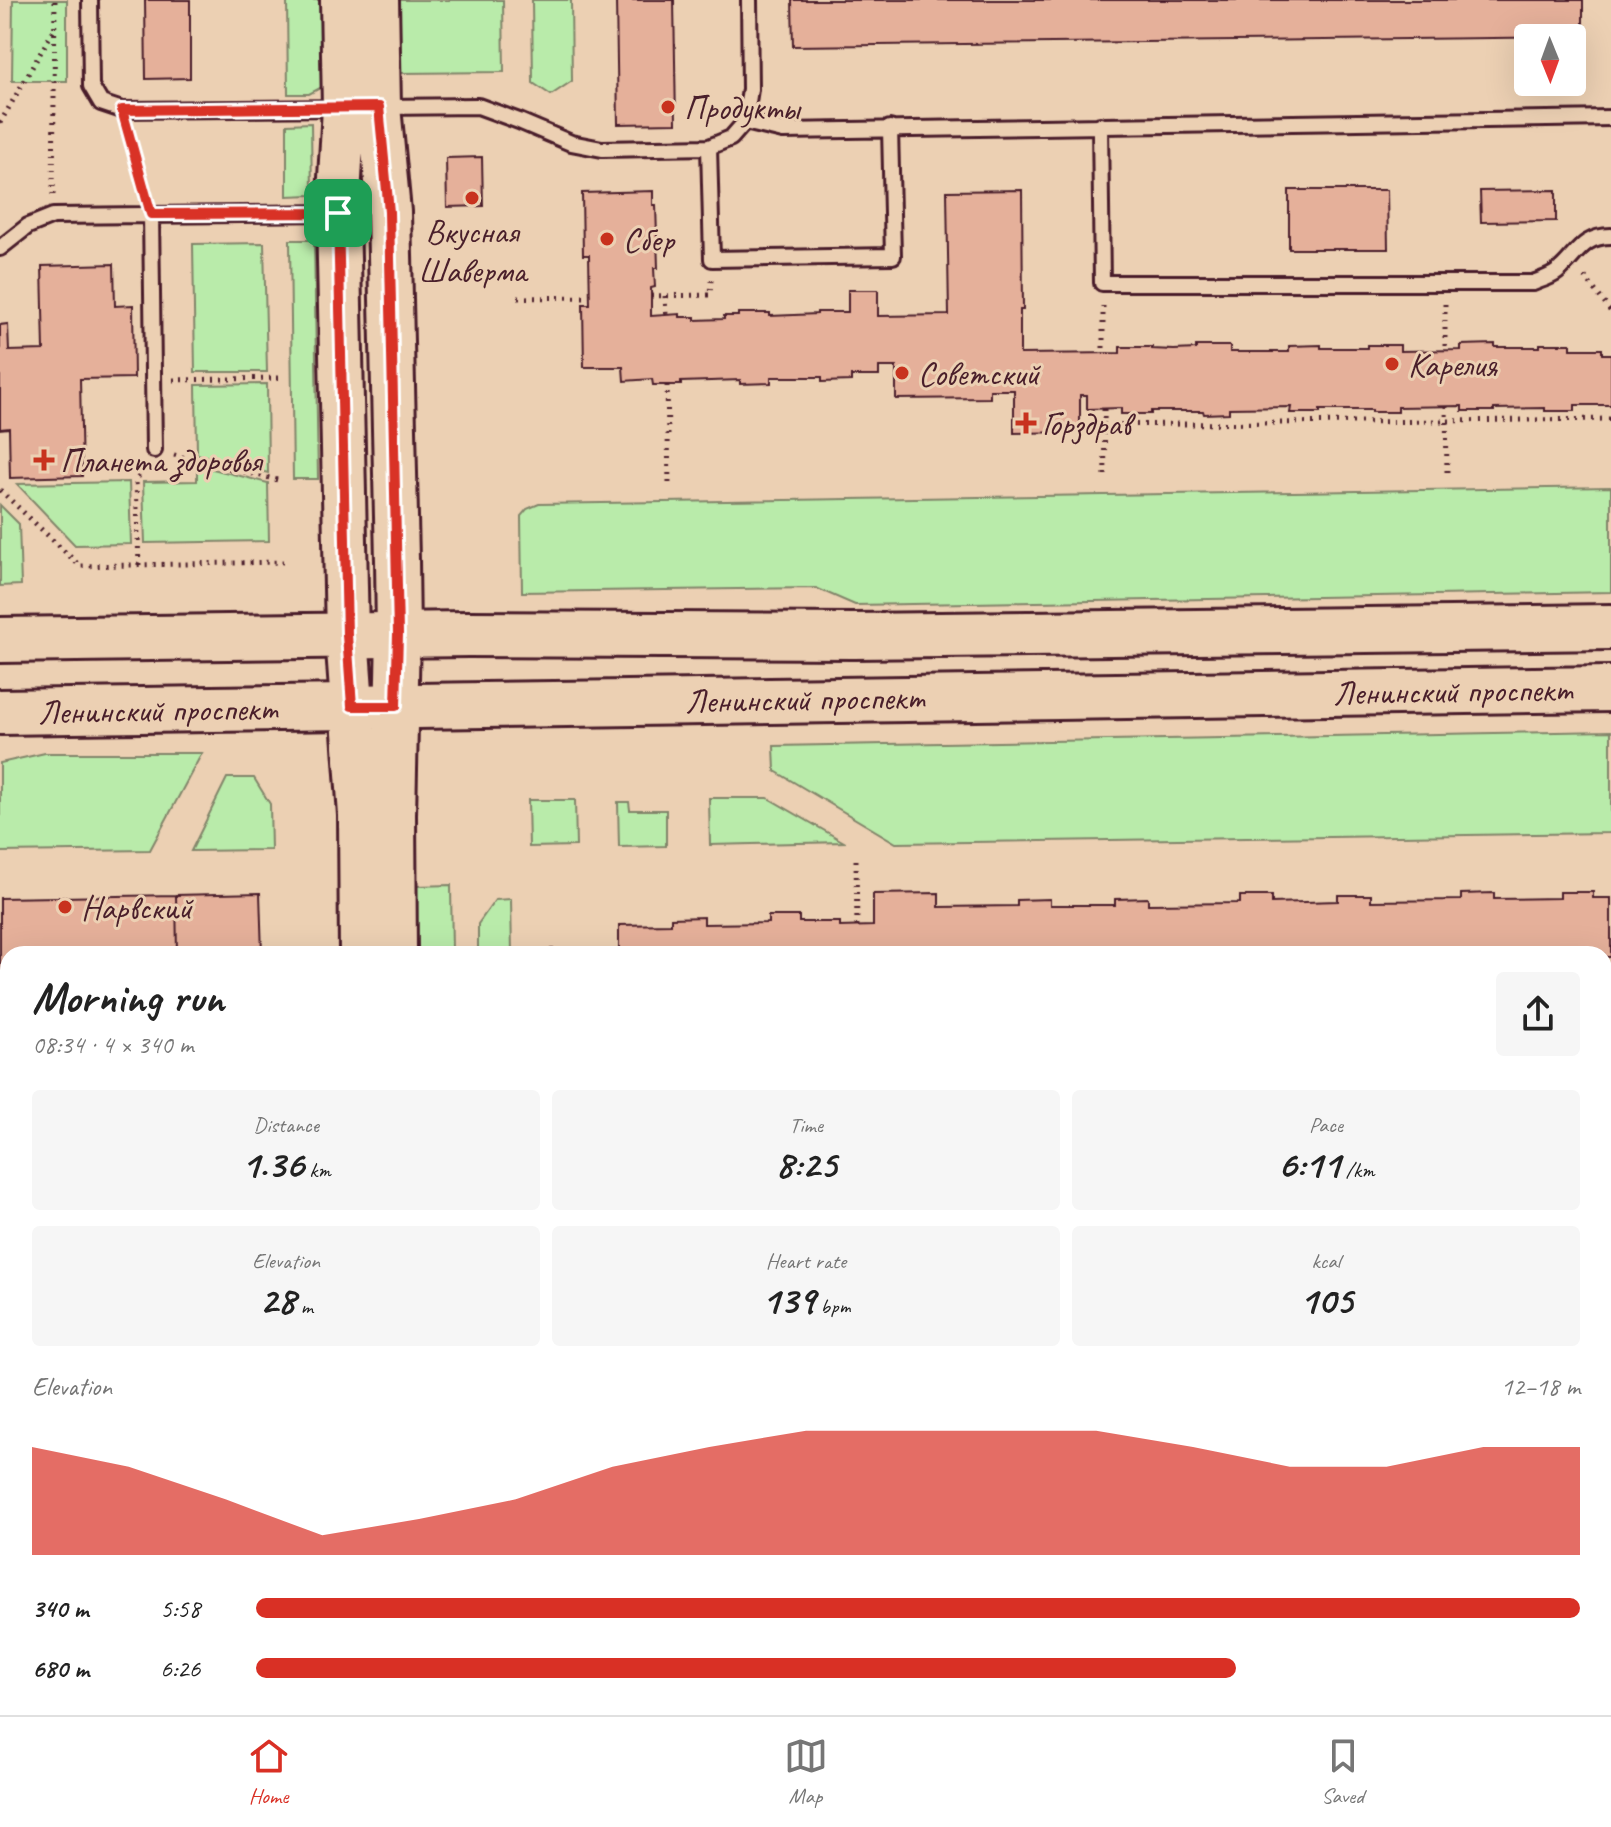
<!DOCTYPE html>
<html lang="en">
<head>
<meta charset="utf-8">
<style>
	body { margin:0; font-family:Caveat,sans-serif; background:#f6f6f6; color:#222; height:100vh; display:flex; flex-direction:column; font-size:30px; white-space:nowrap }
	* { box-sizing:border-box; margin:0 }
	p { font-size:26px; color:#767676 }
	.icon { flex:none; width:44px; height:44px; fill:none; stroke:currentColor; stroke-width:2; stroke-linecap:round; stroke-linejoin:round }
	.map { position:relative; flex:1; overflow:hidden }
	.drawer { position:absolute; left:0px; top:946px; width:1612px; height:770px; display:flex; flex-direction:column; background:#fff; border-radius:24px 24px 0 0; box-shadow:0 8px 32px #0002 }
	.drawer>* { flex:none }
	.needle { width:52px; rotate:179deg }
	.buttons { position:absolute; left:1514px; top:24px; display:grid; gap:16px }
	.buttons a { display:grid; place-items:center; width:72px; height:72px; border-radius:8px; background:#fff; box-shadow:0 8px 32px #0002; font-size:40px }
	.pin { position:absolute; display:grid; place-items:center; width:68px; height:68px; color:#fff; margin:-34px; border-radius:16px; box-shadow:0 4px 12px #0006 }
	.round { display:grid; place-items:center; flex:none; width:84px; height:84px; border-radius:8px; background:#f6f6f6 }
	.headline { display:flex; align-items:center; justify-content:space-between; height:136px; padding:0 32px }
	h1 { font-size:44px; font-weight:600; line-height:60px }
	.figures { display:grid; grid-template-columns:repeat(3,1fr); gap:12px; height:136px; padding:8px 32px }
	.figures div { display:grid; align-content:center; border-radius:8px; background:#f6f6f6; text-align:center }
	.figures b { font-size:40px; font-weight:600 }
	.figures small { font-size:22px; font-weight:400 }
	.figures p { font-size:22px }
	.chart { height:224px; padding:16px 32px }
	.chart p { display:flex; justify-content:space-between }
	.chart svg { width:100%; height:144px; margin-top:8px; fill:#d93025; opacity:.7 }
	ul { padding:0 32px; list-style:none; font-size:26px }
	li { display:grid; grid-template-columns:128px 96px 1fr; align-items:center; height:60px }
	li i { height:20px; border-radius:10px; background:#d93025 }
	.tabs { display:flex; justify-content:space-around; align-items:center; height:112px; border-top:2px solid #e0e0e0; background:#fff; font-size:22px; color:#767676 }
	.tabs a { display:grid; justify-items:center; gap:4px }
	.tabs .selected { color:#d93025 }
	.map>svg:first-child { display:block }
	.green { fill:#b9ebaa; stroke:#82856a; stroke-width:2 }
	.building { fill:#e5b09a; stroke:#4a1f2b; stroke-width:2 }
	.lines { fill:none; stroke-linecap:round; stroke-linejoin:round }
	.lane-casing { stroke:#4a1f2b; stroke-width:20 }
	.secondary-casing { stroke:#4a1f2b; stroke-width:48 }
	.primary-casing { stroke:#4a1f2b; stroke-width:50 }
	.path { stroke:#4a1f2b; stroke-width:5; stroke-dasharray:2 6; stroke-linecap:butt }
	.lane { stroke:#ecd0b3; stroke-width:14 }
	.secondary { stroke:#ecd0b3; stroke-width:42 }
	.primary { stroke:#ecd0b3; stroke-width:44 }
	.route-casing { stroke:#fff; stroke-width:16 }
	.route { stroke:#d93025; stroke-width:10 }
	.poi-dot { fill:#c8321e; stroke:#ecd0b3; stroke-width:3 }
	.labels { text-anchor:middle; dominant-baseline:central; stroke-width:6; stroke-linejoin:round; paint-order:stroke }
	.poi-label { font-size:34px; fill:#4a1f2b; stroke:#ecd0b3; text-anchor:start }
	.street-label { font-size:34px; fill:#4a1f2b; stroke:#ecd0b3 }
</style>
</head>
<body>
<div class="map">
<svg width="1611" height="1715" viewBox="0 0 1611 1715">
	<rect width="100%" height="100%" fill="#ecd0b3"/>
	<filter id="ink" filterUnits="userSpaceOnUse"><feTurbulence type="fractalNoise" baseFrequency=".0125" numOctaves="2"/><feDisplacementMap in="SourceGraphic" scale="16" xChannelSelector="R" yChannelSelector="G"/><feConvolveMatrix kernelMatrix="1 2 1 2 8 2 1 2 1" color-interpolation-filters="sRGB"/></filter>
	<g filter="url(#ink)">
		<path class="green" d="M 13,0 L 67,0 L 67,81 L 12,81 Z
			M 287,0 L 323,0 L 324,86 L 309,94 L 288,94 Z
			M 398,0 L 503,0 L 504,72 L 399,73 Z
			M 532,0 L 571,0 L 572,81 L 551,95 L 533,83 Z
			M 311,123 L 312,195 L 287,196 L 287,124 Z
			M 290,240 L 314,240 L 318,479 L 293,479 Z
			M 264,243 L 267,372 L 195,372 L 193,244 Z
			M 267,384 L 268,473 L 197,454 L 196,385 Z
			M 197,465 L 268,483 L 269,541 L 145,543 L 143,482 L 197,481 Z
			M 129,482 L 131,544 L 75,545 L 17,484 Z
			M 1611,487 L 1611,592 L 855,605 L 816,588 L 522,592 L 521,516 L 527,509 L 539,504 Z
			M 0,505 L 19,524 L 21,585 L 0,586 Z
			M 1611,731 L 1611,833 L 896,843 L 775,771 L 774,746 Z
			M 45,753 L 202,753 L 150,850 L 0,852 L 0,763 Z
			M 227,778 L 254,778 L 270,804 L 271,850 L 191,851 Z
			M 709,798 L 768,798 L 844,842 L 710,845 Z
			M 528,800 L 575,800 L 576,846 L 529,847 Z
			M 618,802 L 629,802 L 630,810 L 666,810 L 666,846 L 619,847 Z
			M 451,885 L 452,954 L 416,954 L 416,886 Z
			M 511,899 L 512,954 L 478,954 L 478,924 L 495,900 Z"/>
		<path class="building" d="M 145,0 L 190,0 L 190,78 L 146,79 Z
			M 616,0 L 674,0 L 676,123 L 618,124 Z
			M 792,0 L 1583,0 L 1583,37 L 793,46 Z
			M 482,157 L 483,206 L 447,207 L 446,158 Z
			M 1022,190 L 1023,310 L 1020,310 L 1020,354 L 1120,353 L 1120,347 L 1152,347 L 1152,349 L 1174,350 L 1196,349 L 1196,346 L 1230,346 L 1230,352 L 1289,352 L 1289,346 L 1321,345 L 1321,348 L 1367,348 L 1367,345 L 1400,345 L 1400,351 L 1461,350 L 1461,345 L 1495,344 L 1495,347 L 1540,347 L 1540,344 L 1571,344 L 1571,349 L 1602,349 L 1602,354 L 1611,354 L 1611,405 L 1575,405 L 1575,411 L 1545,411 L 1545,408 L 1494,409 L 1494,411 L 1462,411 L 1462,406 L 1398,407 L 1398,412 L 1372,412 L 1372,410 L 1320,410 L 1320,413 L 1290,413 L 1291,407 L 1229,408 L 1229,413 L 1204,414 L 1203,411 L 1151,411 L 1151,414 L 1121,414 L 1121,408 L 1087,409 L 1087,395 L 1080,395 L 1080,432 L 1014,433 L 1014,390 L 990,390 L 990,398 L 896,399 L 896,367 L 879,367 L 879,376 L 851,376 L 851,381 L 822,382 L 822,377 L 771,377 L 771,383 L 740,384 L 740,380 L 681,382 L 681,385 L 653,385 L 652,379 L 624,381 L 623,367 L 584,367 L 583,304 L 590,304 L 589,255 L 583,255 L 582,193 L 653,191 L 653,205 L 656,205 L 658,268 L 654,268 L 655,287 L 651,288 L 651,316 L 680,314 L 680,317 L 695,317 L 695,320 L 724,319 L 724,316 L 738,316 L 738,313 L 770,313 L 770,316 L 794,315 L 817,314 L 817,312 L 848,312 L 848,290 L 878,290 L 878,316 L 949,315 L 947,191 Z
			M 1289,190 L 1387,190 L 1388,249 L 1289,249 Z
			M 1556,190 L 1556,221 L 1481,222 L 1480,191 Z
			M 114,264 L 115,306 L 133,305 L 134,378 L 80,379 L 82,476 L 10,478 L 9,428 L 0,429 L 0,325 L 8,324 L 9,351 L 44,350 L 42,266 Z
			M 1560,892 L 1593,892 L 1593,898 L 1611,898 L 1611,957 L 1605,957 L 1605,966 L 1604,954 L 619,954 L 619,925 L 671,924 L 671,918 L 704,917 L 704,924 L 768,923 L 768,916 L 799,916 L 799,922 L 840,922 L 840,927 L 873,926 L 873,894 L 939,893 L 939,907 L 1017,906 L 1017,900 L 1050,899 L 1050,905 L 1115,905 L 1115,899 L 1148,898 L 1148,904 L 1240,903 L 1240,896 L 1272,896 L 1272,903 L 1338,901 L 1338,895 L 1371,895 L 1371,901 L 1461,900 L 1461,894 L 1494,893 L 1494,899 L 1560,898 Z
			M 260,893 L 262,954 L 177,954 L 176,895 Z
			M 176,895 L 177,954 L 8,954 L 8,972 L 0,972 L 0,898 Z
			M 551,949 L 592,949 L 592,954 L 551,954 Z
			M 1604,1304 L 1611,1304 L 1611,1366 L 1604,1366 Z
			M 0,1395 L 8,1395 L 8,1439 L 0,1439 Z
			M 0,1593 L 8,1593 L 8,1637 L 0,1637 Z
			M 243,1708 L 287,1708 L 287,1715 L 243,1715 Z
			M 556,1708 L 619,1708 L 620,1715 L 556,1715 Z"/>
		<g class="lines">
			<defs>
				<path id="lane" d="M 90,0 L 91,86 L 101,103 L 122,110 L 342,108
					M 383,107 L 478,106 L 519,121 L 571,143 L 602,149 L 709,147 L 731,138 L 745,122 L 750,89 L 749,0
					M 745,122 L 783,131 L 1611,118
					M 1100,125 L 1102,283 L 1533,283 C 1540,280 1551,277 1557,272 C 1577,256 1581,236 1611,236
					M 709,147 L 712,259 L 893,256 L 890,128
					M 151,214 L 154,450
					M 0,248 L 28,226 L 53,216 L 334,213
					M 0,997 L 8,997
					M 1604,1020 L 1611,1020
					M 1604,1436 L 1611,1436
					M 0,1490 L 8,1490
					M 0,1683 L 8,1683
					M 189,1708 L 189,1715
					M 682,1708 L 682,1715"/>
				<path id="secondary" d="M 342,0 L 344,108 L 338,213 L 347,635 L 360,815 L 361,954
					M 377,0 L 379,107 L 389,212 L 397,560 L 398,634 L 394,815 L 395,954
					M 367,1708 L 367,1715
					M 404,1708 L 404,1715"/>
				<path id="primary" d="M 0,640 L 468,634 L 854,636 L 1611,627
					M 0,712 L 1611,689"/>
			</defs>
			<use href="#lane" class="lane-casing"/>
			<use href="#secondary" class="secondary-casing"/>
			<use href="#primary" class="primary-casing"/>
			<path class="path" d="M 0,123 L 53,31
				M 128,131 L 145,194
				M 53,195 L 55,0
				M 1585,277 L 1611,312
				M 651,296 L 710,295 L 711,280
				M 665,296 L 666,315
				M 518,298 L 589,297
				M 1445,304 L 1445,350
				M 1103,306 L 1103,353
				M 173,380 L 280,378
				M 667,385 L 669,484
				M 1446,406 L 1447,473
				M 1104,409 L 1105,478
				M 1104,425 L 1611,419
				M 174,455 L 282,481
				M 0,490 L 80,566 L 283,562
				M 139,565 L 136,481 L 143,468
				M 856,860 L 857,927
				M 1604,1199 L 1611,1203
				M 0,1202 L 8,1205
				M 0,1251 L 8,1243
				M 1604,1265 L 1611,1265
				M 1604,1659 L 1605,1715
				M 735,1708 L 735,1715
				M 142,1715 L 146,1708"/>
			<use href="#lane" class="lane"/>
			<use href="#secondary" class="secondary"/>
			<use href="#primary" class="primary"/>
		</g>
	</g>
	<g class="lines" filter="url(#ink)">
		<defs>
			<path id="route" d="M 379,107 L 389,212 L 398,634 L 396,706 L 352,706 L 347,635 L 338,213 L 151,214 L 122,110 Z"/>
		</defs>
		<use href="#route" class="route-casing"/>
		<use href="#route" class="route"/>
	</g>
	<g class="poi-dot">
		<circle cx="668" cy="107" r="8"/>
		<circle cx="472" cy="198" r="8"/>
		<circle cx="607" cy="239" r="8"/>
		<circle cx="1392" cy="364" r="8"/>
		<circle cx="902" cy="373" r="8"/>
		<path d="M1022 411h8v8h8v8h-8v8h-8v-8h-8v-8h8z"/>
		<path d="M40 448h8v8h8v8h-8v8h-8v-8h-8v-8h8z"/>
		<circle cx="65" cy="907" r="8"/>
	</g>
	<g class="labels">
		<g class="poi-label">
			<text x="684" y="107">Продукты</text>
			<text x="472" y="231" text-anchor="middle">Вкусная<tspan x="472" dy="39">Шаверма</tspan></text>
			<text x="623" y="239">Сбер</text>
			<text x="1408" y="364">Карелия</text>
			<text x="918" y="373">Советский</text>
			<text x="1042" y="423">Горздрав</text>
			<text x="60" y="460">Планета здоровья</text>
			<text x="81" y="907">Нарвский</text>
		</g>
		<g class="street-label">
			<text transform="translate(1453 691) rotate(-1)">Ленинский проспект</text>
			<text transform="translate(805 699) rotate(-1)">Ленинский проспект</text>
			<text transform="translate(158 710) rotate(-1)">Ленинский проспект</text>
		</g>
	</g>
</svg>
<div class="buttons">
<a><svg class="needle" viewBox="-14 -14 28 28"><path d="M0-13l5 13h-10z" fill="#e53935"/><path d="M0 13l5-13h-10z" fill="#767676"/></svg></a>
</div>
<div class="pin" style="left:338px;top:213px;background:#1e9e55"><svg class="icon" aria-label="arrive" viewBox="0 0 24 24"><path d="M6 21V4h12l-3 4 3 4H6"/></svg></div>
<section class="drawer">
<div class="headline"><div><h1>Morning run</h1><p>08:34 · 4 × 340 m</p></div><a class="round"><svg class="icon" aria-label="share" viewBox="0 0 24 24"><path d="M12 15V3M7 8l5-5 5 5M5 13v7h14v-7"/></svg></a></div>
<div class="figures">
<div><p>Distance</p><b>1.36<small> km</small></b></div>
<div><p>Time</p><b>8:25</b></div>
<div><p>Pace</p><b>6:11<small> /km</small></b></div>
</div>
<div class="figures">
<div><p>Elevation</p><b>28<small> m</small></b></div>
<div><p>Heart rate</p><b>139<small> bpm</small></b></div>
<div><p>kcal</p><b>105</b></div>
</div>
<div class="chart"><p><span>Elevation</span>12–18 m</p>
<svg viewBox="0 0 160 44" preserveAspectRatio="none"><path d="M0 44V11L10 17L20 27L30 38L40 33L50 27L60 17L70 11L80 6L90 6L100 6L110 6L120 11L130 17L140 17L150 11L160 11V44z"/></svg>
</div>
<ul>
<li><b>340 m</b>5:58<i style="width:100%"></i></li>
<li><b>680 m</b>6:26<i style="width:74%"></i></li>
</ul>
</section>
</div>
<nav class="tabs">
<a class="selected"><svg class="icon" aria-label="home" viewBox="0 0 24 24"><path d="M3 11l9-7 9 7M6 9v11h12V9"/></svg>Home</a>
<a><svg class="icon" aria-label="map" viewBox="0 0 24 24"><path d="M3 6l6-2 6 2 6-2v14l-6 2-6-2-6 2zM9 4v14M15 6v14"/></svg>Map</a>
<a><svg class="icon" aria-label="saved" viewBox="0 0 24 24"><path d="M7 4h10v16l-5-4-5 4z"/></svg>Saved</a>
</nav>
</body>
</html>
